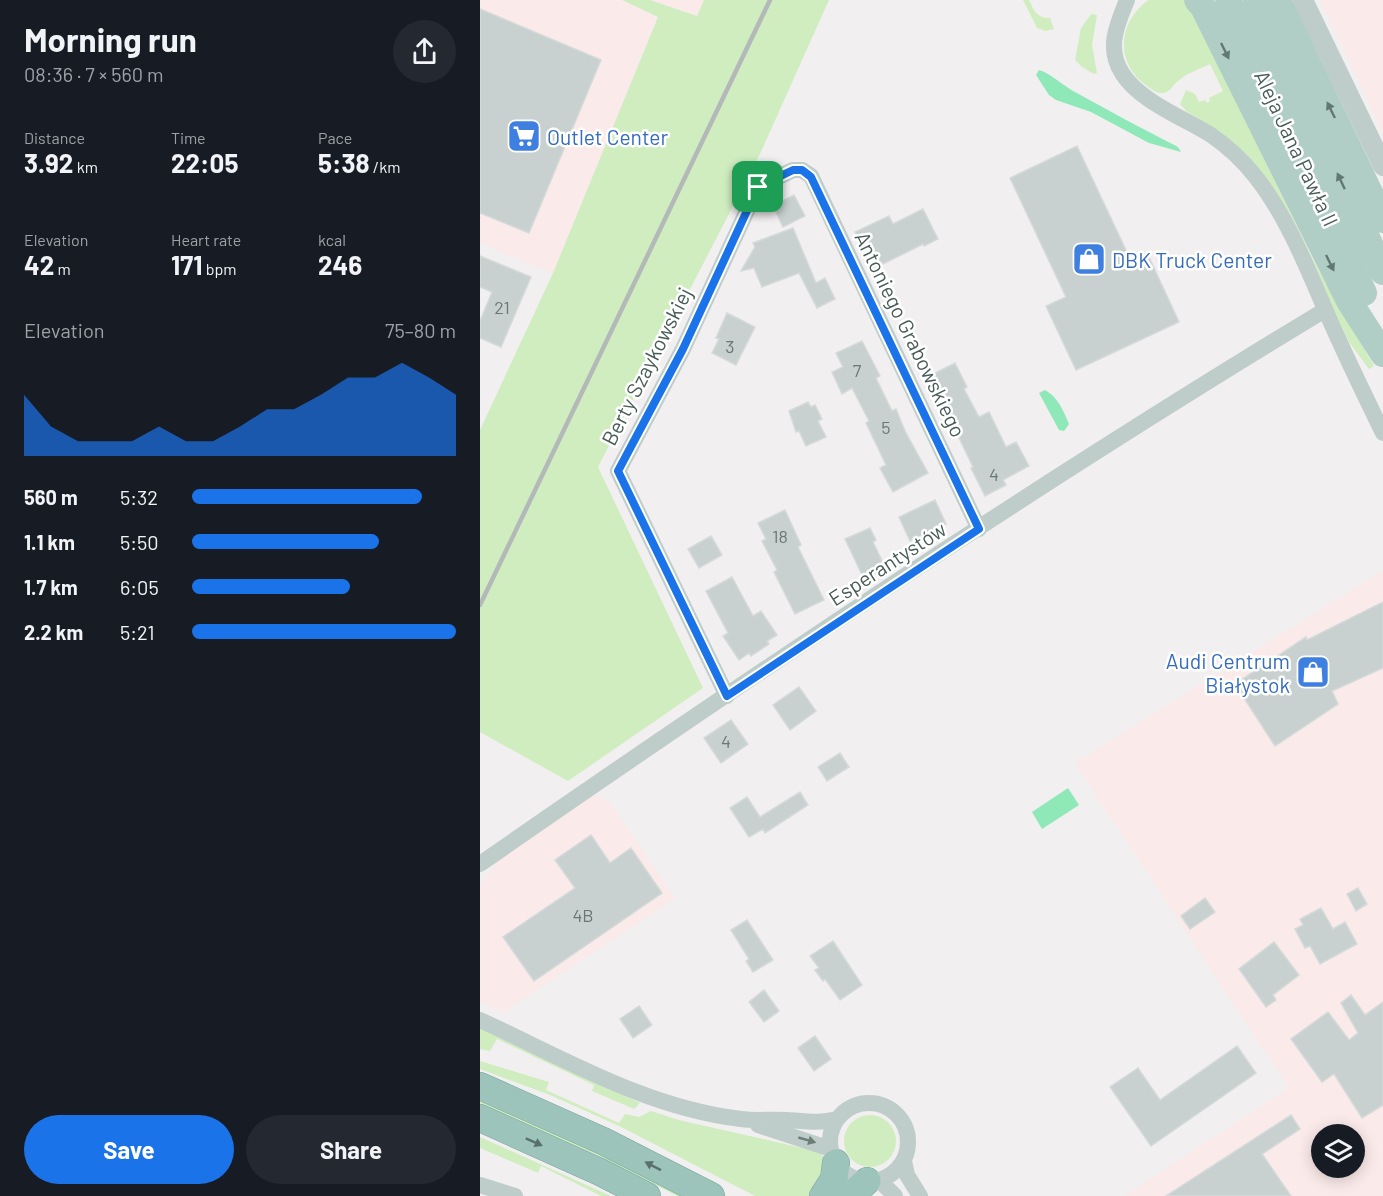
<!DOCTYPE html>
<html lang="en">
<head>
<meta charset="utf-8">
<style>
	body { margin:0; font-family:Barlow,sans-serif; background:#242831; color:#f1f3f6; height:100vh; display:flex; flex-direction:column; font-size:22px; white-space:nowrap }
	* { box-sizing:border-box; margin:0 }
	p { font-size:20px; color:#9ea1a6 }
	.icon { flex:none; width:33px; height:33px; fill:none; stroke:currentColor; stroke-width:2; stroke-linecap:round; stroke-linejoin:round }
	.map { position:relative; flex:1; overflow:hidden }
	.side { display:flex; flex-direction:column; background:#171b24; width:480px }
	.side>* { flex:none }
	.tools { position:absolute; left:831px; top:1124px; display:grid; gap:12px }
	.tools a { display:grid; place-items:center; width:54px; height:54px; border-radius:50%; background:#171b24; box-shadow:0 3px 15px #0003; font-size:30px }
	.pin { position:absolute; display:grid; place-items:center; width:51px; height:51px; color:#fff; margin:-26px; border-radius:12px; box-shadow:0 3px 9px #0006 }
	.round { display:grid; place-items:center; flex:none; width:63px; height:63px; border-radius:32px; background:#242831 }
	.head { display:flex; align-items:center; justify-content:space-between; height:102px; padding:0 24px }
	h1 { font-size:33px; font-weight:700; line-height:45px }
	.stats { display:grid; grid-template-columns:repeat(3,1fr); gap:9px; height:102px; padding:6px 24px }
	.stats div { display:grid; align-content:center }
	.stats b { font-size:26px; font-weight:700 }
	.stats small { font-size:16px; font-weight:400 }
	.stats p { font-size:16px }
	.chart { height:168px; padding:12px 24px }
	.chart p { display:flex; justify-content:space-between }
	.chart svg { width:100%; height:108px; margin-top:6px; fill:#1a73e8; opacity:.7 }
	.action { display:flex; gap:12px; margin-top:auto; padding:12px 24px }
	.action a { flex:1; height:69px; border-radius:36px; background:#1a73e8; color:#fff; font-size:24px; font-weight:700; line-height:69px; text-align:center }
	.action a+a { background:#242831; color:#f1f3f6 }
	ul { padding:0 24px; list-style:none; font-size:20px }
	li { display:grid; grid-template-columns:96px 72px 1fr; align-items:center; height:45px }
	li i { height:15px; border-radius:8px; background:#1a73e8 }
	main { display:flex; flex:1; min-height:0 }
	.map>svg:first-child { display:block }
	.commercial { fill:#fbeaea; fill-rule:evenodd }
	.green { fill:#d0edc0 }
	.water { fill:#8fe8b8 }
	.building { fill:#c9d1d0; stroke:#d4dada; stroke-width:1.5 }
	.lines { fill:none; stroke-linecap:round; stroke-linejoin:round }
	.trunk-casing { stroke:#75a79c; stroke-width:28 }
	.minor { stroke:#becdc9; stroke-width:16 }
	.tertiary { stroke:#becdc9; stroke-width:20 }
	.primary { stroke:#b0cdc6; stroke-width:26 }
	.trunk { stroke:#9cc4bb; stroke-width:27 }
	.rail { stroke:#b2b9b8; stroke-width:4.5 }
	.oneway { fill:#627872 }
	.oneway2 { fill:#6b7e78 }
	.oneway3 { fill:#59716a }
	.route-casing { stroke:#fff; stroke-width:12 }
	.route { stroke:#1a73e8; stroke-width:8 }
	.labels { text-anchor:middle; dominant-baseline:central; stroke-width:5; stroke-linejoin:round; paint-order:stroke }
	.number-label { font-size:18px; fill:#687974 }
	.shop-label { font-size:21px; fill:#366cbe; stroke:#fff; text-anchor:start }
	.street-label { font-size:21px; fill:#485c56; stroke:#fff }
</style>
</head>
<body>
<main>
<section class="side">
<div class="head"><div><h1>Morning run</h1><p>08:36 · 7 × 560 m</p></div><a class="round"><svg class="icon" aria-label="share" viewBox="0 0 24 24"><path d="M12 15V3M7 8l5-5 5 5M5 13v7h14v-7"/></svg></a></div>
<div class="stats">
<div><p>Distance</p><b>3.92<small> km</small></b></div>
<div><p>Time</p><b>22:05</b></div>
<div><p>Pace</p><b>5:38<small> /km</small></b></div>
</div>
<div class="stats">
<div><p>Elevation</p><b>42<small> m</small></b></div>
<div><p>Heart rate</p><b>171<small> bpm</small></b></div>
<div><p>kcal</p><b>246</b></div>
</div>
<div class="chart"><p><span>Elevation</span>75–80 m</p>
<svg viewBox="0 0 160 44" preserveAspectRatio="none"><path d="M0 44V19L10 32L20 38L30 38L40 38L50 32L60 38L70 38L80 32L90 25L100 25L110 19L120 12L130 12L140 6L150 12L160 19V44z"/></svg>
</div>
<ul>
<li><b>560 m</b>5:32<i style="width:87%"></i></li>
<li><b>1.1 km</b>5:50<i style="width:71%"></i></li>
<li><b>1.7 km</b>6:05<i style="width:60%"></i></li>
<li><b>2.2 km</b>5:21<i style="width:100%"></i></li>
</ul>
<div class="action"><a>Save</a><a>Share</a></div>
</section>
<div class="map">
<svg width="903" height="1196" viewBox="0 0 903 1196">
	<rect width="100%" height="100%" fill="#f2eff1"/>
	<path class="commercial" d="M 0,0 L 142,0 L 178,17 L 73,273 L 0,243 Z
		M 170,0 L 224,0 L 217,16 Z
		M 840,0 L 903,0 L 903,132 L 859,40 Z
		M 903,571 L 903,1196 L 645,1196 L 809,1088 L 595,763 ZM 842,1134 L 874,1134 L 874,1167 L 842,1167 Z
		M 112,793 L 129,801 L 195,898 L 24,1012 L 0,1002 L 0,886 L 17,861 Z"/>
	<path class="green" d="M 142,0 L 170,0 L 217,16 L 224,0 L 349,0 L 280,154 L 118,467 L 223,688 L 88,781 L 0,732 L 0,430 L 73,273 L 178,17 Z
		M 543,0 L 549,0 C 554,11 557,18 570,18 L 574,29 L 565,31 L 557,28 Z
		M 668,0 L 706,0 L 839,271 L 894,366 L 889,369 L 869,342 L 829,257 L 737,131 L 706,111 L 700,104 L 706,90 L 715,94 L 719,102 L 725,100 L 727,103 L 730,101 L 729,98 L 743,91 L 730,64 C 720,69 705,74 697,82 C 692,86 690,92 683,93 C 677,94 671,89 667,86 C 635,64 637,23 668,0 Z
		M 611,14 L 617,15 L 612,45 L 617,73 L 614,74 L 602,67 L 595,60 L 601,28 Z
		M 0,1028 L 160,1103 L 154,1109 L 112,1091 L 114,1085 L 17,1039 L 10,1051 L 0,1049 Z
		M 0,1061 L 69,1082 L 66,1090 L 139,1123 L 145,1114 L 159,1117 L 171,1111 L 199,1120 L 340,1152 L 346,1161 L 334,1196 L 275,1196 L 139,1126 L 70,1095 L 0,1069 Z
		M 0,1097 L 214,1196 L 197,1196 L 115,1154 L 0,1105 Z
		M364 1141a26 26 0 1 1 52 0a26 26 0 1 1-52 0Z
		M 0,1137 L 131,1196 L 121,1196 L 61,1166 L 58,1173 L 0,1148 Z"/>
	<path class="water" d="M 559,70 C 572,74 583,86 595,92 C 629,111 663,129 698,147 L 701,152 L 669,143 L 611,112 L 576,100 L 569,95 L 556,75 Z
		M 565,390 C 578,397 583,410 589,424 L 584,431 L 579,430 L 559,393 Z
		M 588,788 L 599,805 L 562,829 L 552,812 Z"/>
	<path class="building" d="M 0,9 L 121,60 L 49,233 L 0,213 Z
		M 597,146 L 652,263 L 668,255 L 699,322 L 596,370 L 566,306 L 586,297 L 530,178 Z
		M 314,195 L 325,216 L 303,227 L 293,206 Z
		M 443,209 L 458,239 L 444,246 L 443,244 L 393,269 L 375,232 L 409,216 L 413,224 Z
		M 313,228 L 336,283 L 345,278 L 355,299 L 337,308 L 319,273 L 282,287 L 274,268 L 261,271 L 275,247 L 273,243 Z
		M 0,256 L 51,277 L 21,347 L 0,338 L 0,321 L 12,292 L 0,287 Z
		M 247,313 L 275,327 L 256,365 L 232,353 L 239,339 L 236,338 Z
		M 382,341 L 400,376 L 396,378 L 412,411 L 416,409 L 425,431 L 448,473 L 413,492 L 400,468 L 406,465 L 386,423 L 389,421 L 372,388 L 362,394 L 352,372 L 363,367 L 356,353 Z
		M 475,363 L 487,387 L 484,389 L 499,417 L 509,412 L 526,447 L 536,442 L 549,466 L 523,480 L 526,485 L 505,496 L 491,468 L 493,467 L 456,390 L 458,389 L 451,375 Z
		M 328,402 L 331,407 L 335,405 L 342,419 L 338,421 L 346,437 L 326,446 L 319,431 L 316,432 L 309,411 Z
		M 455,500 L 466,524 L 430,541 L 419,517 Z
		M 305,510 L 321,545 L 318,547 L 344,600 L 315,614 L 294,572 L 297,570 L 282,541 L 286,539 L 278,523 Z
		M 390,528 L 396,540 L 393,542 L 406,569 L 384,579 L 365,539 Z
		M 231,536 L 242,555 L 219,568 L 208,549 Z
		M 252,577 L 273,616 L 281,611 L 297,635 L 287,641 L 289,644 L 271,656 L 269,653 L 259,660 L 243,636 L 248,633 L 226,591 Z
		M 903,602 L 903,668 L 852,691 L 858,704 L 795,746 L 755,684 L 826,637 L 827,640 Z
		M 319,687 L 336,711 L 310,730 L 293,705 Z
		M 251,720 L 268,744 L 241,763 L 224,738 Z
		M 360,753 L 369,767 L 347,781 L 338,767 Z
		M 320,792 L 328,805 L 285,833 L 283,829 L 269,837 L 250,808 L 267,797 L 280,817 Z
		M 111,835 L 130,863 L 151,848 L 182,893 L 54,981 L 23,937 L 95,888 L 75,860 Z
		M 878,888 L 887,904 L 876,911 L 867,894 Z
		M 725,898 L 735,912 L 710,929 L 701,916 Z
		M 841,908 L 853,929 L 865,922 L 877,944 L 840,964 L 830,946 L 825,948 L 815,929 L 823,925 L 820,919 Z
		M 267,920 L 293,960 L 273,972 L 266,961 L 269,959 L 251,930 Z
		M 353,941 L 382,985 L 360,1000 L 345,979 L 343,981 L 335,970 L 339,968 L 330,956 Z
		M 794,942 L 819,975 L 793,995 L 796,1000 L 786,1007 L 759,969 Z
		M 284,990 L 299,1011 L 284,1022 L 269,1002 Z
		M 871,995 L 885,1015 L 903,1002 L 903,1105 L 882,1118 L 854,1074 L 842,1082 L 811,1039 L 848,1012 L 869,1040 L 878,1033 L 861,1003 Z
		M 159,1006 L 172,1025 L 153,1038 L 140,1019 Z
		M 335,1036 L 351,1059 L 334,1071 L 318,1048 Z
		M 757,1046 L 776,1073 L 671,1146 L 630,1087 L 658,1068 L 680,1100 Z
		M 811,1115 L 820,1129 L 782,1154 L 811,1196 L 686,1196 Z"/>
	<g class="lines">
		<defs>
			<path id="trunk" d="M 0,1086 L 123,1141 L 231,1196
				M 0,1118 L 120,1172 L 167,1196
				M 343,1196 L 354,1179 L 356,1163
				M 370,1196 L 387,1181"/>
		</defs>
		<use href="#trunk" class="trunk-casing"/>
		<path class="minor" d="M 647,0 C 637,25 626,48 642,73 C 659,101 704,118 731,135 C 747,146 763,161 775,176 C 806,215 825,263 845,309 C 863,351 883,392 903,433
			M 247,696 L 138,471 L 203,349 L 278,187 L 313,170 L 322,170 L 331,176 L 499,529
			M 0,864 C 276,672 557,484 845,310
			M 0,1020 C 85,1059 167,1108 261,1119 C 276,1121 292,1119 307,1120 C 325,1121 340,1124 357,1119
			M350 1142a39 39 0 1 1 78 0a39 39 0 1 1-78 0Z
			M 278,1125 L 351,1149
			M 424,1161 L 427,1175 L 440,1196
			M 399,1180 L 415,1196
			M 0,1185 L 35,1196"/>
		<path class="tertiary" d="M 823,0 L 903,166"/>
		<path class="primary" d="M 717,0 L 723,7 L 869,301 L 903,354
			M 748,0 L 884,293
			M 776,0 L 903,272
			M 798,0 L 903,220"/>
		<use href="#trunk" class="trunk"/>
		<path class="rail" d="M 0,605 L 290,0"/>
	</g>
	<defs><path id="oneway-solid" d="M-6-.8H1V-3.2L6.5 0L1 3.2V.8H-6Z" transform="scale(1.5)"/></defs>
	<g class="oneway">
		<use href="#oneway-solid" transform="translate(745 51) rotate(64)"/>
		<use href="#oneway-solid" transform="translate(851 110) rotate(-116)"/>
		<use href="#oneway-solid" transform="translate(861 181) rotate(-115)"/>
		<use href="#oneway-solid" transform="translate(850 263) rotate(64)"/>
	</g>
	<use class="oneway2" href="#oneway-solid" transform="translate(327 1140) rotate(16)"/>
	<g class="oneway3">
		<use href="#oneway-solid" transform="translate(54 1142) rotate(24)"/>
		<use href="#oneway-solid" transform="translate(173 1166) rotate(-153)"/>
	</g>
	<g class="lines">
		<defs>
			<path id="route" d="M 313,170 L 322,170 L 331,177 L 499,529 L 247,696 L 138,471 L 203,349 L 278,187 Z"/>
		</defs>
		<use href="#route" class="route-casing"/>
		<use href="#route" class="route"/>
	</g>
	<defs>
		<symbol id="supermarket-square" viewBox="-11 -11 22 22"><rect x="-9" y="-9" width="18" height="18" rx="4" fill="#3f7fe0" stroke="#fff"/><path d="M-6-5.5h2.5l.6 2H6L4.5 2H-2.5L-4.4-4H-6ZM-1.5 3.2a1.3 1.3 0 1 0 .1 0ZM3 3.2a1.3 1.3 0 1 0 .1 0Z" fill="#fff"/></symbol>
		<symbol id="shop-square" viewBox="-11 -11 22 22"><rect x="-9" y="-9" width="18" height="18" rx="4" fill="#3f7fe0" stroke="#fff"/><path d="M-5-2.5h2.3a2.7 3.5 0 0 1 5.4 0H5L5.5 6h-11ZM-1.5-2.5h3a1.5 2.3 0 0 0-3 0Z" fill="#fff"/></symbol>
	</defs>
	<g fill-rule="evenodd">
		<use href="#supermarket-square" x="25" y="117" width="38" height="38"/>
		<use href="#shop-square" x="590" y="240" width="38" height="38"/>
		<use href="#shop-square" x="814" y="653" width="38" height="38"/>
	</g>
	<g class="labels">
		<g class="number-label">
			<text x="22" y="307">21</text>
			<text x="250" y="346">3</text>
			<text x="377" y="370">7</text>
			<text x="406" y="427">5</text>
			<text x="514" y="474">4</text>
			<text x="300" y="536">18</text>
			<text x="246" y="741">4</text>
			<text x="103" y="915">4B</text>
		</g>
		<g class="shop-label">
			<text x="67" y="136">Outlet Center</text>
			<text x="632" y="259">DBK Truck Center</text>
			<text x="810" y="660" text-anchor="end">Audi Centrum<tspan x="810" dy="24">Białystok</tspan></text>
		</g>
		<g class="street-label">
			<text transform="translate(817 148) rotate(65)">Aleja Jana Pawła II</text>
			<text transform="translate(431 334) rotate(64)">Antoniego Grabowskiego</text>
			<text transform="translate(166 366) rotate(-63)">Berty Szaykowskiej</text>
			<text transform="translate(407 563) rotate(-33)">Esperantystów</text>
		</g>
	</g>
</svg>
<div class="tools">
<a><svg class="icon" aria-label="layers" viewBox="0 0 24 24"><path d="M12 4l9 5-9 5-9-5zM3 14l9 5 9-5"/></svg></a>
</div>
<div class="pin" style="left:278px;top:187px;background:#1e9e55"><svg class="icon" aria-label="arrive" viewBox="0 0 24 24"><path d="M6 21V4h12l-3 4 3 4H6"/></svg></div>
</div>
</main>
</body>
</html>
